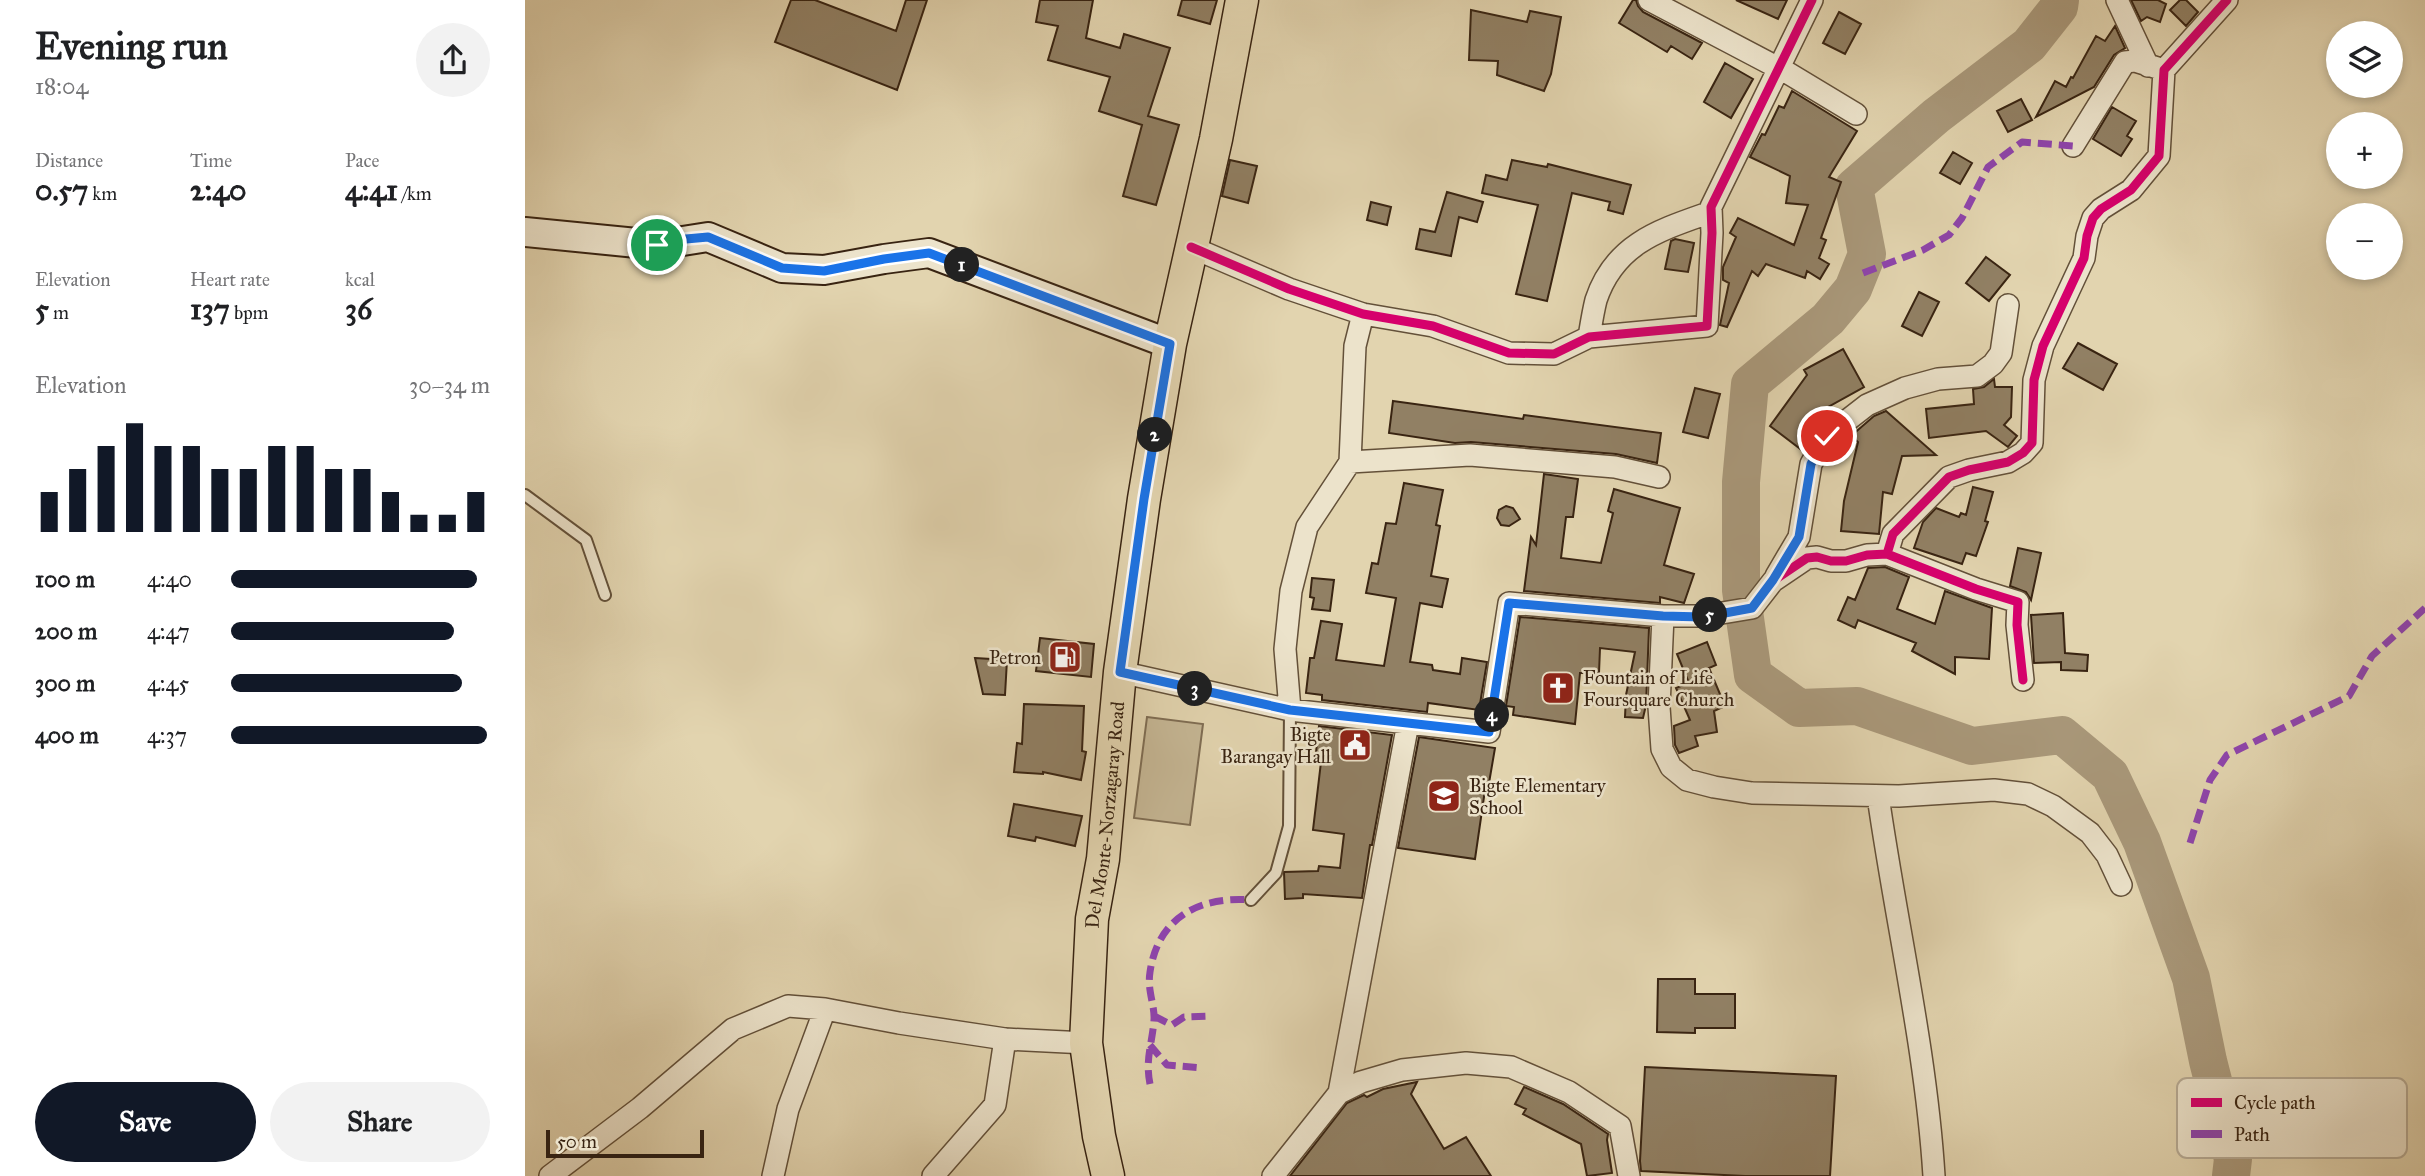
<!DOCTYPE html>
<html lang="en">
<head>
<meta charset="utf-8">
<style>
	body { margin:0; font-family:"IM FELL Great Primer",serif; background:#f2f2f2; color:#202124; height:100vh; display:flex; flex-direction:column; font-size:26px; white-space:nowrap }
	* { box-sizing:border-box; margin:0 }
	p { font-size:23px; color:#757577 }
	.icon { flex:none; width:38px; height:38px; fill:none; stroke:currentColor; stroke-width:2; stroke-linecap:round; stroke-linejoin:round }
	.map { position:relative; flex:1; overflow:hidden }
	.sheet { display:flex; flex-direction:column; background:#fff; width:525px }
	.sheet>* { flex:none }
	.fabs { position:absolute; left:1801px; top:21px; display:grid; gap:14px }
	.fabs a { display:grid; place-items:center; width:77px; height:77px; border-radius:50%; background:#fff; box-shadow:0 4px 10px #0003; font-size:35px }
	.scale { position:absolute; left:21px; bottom:18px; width:158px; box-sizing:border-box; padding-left:7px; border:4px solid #392412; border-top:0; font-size:19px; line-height:24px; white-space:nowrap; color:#392412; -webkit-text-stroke:5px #ece3cb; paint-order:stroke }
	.pin { position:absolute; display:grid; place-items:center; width:60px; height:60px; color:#fff; margin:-30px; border:4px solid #fff; border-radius:50%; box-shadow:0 2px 7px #0007 }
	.km { position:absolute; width:35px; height:35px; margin:-18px; border-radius:50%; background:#222; color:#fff; font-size:19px; line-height:35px; text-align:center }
	.round { display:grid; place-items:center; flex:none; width:74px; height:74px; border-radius:37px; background:#f2f2f2 }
	.summary { display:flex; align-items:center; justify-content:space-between; height:119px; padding:0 35px }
	h1 { font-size:38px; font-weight:700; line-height:52px }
	.metrics { display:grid; grid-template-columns:repeat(3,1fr); gap:10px; height:119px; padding:7px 35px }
	.metrics div { display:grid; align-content:center }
	.metrics b { font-size:30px; font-weight:700 }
	.metrics small { font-size:19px; font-weight:400 }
	.metrics p { font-size:19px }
	.chart { height:196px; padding:14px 35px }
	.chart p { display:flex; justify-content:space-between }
	.chart svg { width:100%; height:126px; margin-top:7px; stroke:#111827; stroke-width:6 }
	.button { display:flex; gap:14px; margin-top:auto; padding:14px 35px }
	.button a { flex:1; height:80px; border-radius:42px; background:#111827; color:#fff; font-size:28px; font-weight:700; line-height:80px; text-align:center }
	.button a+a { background:#f2f2f2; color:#202124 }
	ul { padding:0 35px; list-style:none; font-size:23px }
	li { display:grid; grid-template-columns:112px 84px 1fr; align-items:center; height:52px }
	li i { height:18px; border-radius:9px; background:#111827 }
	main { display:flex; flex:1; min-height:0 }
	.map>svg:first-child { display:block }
	.green { fill:#c5b694; stroke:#7f6d53; stroke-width:2 }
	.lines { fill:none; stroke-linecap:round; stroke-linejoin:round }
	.river { stroke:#a9987a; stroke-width:38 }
	.building { fill:#918064; stroke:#392412; stroke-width:2 }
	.lane-casing { stroke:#635039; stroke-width:14 }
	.street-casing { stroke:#635039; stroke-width:24 }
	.secondary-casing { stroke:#392412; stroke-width:32 }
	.primary-casing { stroke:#392412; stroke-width:35 }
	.lane { stroke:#ece3cb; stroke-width:10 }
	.street { stroke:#ece3cb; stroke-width:21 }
	.secondary { stroke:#ece3cb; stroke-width:28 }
	.primary { stroke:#e2d4af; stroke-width:32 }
	.quiet { stroke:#8e44ad; stroke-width:7; stroke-dasharray:14 7; stroke-linecap:butt }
	.cycleway-casing { stroke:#ece3cb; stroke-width:13 }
	.cycleway { stroke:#d6006c; stroke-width:9 }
	.route-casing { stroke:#fff; stroke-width:14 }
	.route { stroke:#1a73e8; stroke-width:9 }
	.labels { text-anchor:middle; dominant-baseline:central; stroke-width:5; stroke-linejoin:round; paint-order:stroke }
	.poi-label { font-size:19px; fill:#392412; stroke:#ece3cb; text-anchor:end }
	.street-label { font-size:19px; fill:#392412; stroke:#ece3cb }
	.key { fill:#ece3cb; stroke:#b6aa94; stroke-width:2 }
	.key-label { font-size:19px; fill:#392412 }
</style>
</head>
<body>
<main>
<section class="sheet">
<div class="summary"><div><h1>Evening run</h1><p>18:04</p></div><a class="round"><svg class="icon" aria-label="share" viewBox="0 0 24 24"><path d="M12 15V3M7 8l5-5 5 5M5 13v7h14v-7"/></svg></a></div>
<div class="metrics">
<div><p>Distance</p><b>0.57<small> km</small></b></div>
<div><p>Time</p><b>2:40</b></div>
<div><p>Pace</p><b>4:41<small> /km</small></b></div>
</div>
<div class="metrics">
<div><p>Elevation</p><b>5<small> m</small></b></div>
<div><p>Heart rate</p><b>137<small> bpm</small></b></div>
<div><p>kcal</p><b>36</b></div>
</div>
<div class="chart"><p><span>Elevation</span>30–34 m</p>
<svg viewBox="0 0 160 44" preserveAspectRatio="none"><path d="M5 44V30M15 44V22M25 44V14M35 44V6M45 44V14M55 44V14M65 44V22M75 44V22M85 44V14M95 44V14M105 44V22M115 44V22M125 44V30M135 44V38M145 44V38M155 44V30"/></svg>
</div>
<ul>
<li><b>100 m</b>4:40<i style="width:95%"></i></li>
<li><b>200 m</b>4:47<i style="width:86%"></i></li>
<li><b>300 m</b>4:45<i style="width:89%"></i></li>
<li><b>400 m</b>4:37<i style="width:99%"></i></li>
</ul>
<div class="button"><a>Save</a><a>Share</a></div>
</section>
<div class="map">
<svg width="1900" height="1176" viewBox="0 0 1900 1176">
	<rect width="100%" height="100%" fill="#e2d4af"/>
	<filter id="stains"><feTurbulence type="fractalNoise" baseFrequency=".00286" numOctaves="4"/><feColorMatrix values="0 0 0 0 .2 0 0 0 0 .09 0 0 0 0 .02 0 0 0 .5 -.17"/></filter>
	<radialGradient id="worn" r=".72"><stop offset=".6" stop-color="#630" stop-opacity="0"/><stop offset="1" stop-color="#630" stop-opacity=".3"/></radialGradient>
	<path class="green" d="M 622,717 L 678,724 L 665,825 L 609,818 Z"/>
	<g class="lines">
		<path class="river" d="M 1535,0 L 1534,7 L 1504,45 L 1411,116 L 1329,187 L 1342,254 L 1328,289 L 1303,319 L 1225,384 L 1216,482 L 1216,590 L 1228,675 L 1274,708 L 1332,706 L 1447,746 L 1537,735 L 1585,775 L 1617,842 L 1666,978 L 1683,1061 L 1708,1159 L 1706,1176"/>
	</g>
	<path class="building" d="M 266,0 L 290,0 L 371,31 L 381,0 L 402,0 L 372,90 L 250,42 Z
		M 515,0 L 568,0 L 561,38 L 595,48 L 599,34 L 645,48 L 623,116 L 654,125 L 631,205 L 598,196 L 617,125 L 574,111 L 585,77 L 523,60 L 533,26 L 511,22 Z
		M 657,0 L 692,0 L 685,24 L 653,15 Z
		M 1108,0 L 1111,0 L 1113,6 L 1118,12 L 1177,43 L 1167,59 L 1146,46 L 1142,52 L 1094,23 Z
		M 1211,0 L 1262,0 L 1253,19 Z
		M 1606,0 L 1633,0 L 1641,4 L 1635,22 L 1622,17 L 1616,21 Z
		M 1655,0 L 1661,0 L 1673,12 L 1661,26 L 1645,10 Z
		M 946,10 L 1002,22 L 1005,11 L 1036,17 L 1026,74 L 1019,91 L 972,75 L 973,61 L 944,60 Z
		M 1314,12 L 1336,24 L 1320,54 L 1298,43 Z
		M 1590,26 L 1600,48 L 1589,55 L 1569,87 L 1511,117 L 1530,81 L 1541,87 L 1546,77 L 1548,78 L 1571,36 L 1580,41 Z
		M 1200,63 L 1228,79 L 1206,118 L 1179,102 Z
		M 1267,91 L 1332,131 L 1304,177 L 1316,182 L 1296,238 L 1301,240 L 1294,258 L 1304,264 L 1295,279 L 1282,271 L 1280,278 L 1241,264 L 1233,276 L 1227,271 L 1202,327 L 1195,325 L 1204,283 L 1198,280 L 1198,267 L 1211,237 L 1205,233 L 1213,218 L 1269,245 L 1283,205 L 1261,203 L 1265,176 L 1225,157 L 1237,134 L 1240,135 L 1254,106 L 1259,108 Z
		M 1496,99 L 1507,120 L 1483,132 L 1472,111 Z
		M 1587,107 L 1611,121 L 1602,136 L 1607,139 L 1596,156 L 1568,139 Z
		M 1428,152 L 1447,163 L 1435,184 L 1415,173 Z
		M 705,160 L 732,166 L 723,203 L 697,196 Z
		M 987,160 L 1022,167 L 1023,164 L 1106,185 L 1098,214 L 1083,210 L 1085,202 L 1047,193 L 1022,301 L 991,294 L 1013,205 L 957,193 L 961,175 L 982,180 Z
		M 922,192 L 958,202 L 952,222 L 934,217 L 926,256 L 891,249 L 895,229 L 910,232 Z
		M 846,202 L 866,207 L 862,225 L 842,220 Z
		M 1150,239 L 1169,243 L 1163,272 L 1140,269 L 1146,241 Z
		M 1461,257 L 1485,275 L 1464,301 L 1441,283 Z
		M 1394,292 L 1414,302 L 1397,336 L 1377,326 Z
		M 1553,343 L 1592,364 L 1578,390 L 1538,368 Z
		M 1318,349 L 1339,387 L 1296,411 L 1303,417 L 1291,429 L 1278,451 L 1245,426 L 1282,375 L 1279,370 Z
		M 1469,379 L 1470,387 L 1487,387 L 1486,417 L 1479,425 L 1492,436 L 1483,447 L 1461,431 L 1404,438 L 1401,409 L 1449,404 L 1448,389 L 1459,387 Z
		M 1170,388 L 1195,394 L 1183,438 L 1158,432 Z
		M 868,401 L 998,419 L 999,415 L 1136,433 L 1132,463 L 1091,454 L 946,442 L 930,443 L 864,433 Z
		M 1361,411 L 1411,455 L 1377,456 L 1367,494 L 1358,492 L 1354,534 L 1316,531 L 1319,501 L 1333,442 L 1326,436 L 1349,416 Z
		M 1019,474 L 1053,479 L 1048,517 L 1041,517 L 1036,558 L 1076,563 L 1088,513 L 1083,511 L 1089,489 L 1155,508 L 1139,565 L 1169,574 L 1159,603 L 1135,597 L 1135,603 L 999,591 L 1006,537 L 1011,545 Z
		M 879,483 L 918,490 L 911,525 L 915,526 L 906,576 L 923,579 L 917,607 L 895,603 L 885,662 L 907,665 L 908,670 L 935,674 L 937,658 L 962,662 L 954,710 L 903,703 L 902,712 L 797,700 L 797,695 L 781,693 L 785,658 L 789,658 L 796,621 L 817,624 L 811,660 L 859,666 L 871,598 L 841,593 L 847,563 L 853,564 L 861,523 L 871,524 Z
		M 1448,487 L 1468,492 L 1460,521 L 1463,522 L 1451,556 L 1441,553 L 1437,564 L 1389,548 L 1398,522 L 1411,508 L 1434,517 L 1436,513 L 1441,515 Z
		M 981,506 L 988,508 L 995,519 L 984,526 L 976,525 L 972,518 L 974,510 Z
		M 1493,548 L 1516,553 L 1506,600 L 1501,592 L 1485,586 Z
		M 1360,567 L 1384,577 L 1372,609 L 1410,624 L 1420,591 L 1467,608 L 1464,659 L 1430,657 L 1430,674 L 1387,651 L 1391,643 L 1333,620 L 1330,628 L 1313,620 L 1323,597 L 1330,600 L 1343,568 Z
		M 787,578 L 809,580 L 805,611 L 787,609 L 789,598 L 785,597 Z
		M 1538,613 L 1540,653 L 1563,655 L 1562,671 L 1536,670 L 1536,662 L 1509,663 L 1506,615 Z
		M 995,617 L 1124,628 L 1121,705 L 1118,718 L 1100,717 L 1101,695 L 1110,652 L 1075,648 L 1074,673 L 1055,673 L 1050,724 L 988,715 L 989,707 L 981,706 Z
		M 515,638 L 569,644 L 566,677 L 511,671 Z
		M 1182,642 L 1191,665 L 1184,668 L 1200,706 L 1189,711 L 1192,732 L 1170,736 L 1173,746 L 1154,753 L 1150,745 L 1149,726 L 1165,720 L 1151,688 L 1164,683 L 1152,654 Z
		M 450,658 L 482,660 L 480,695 L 458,694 Z
		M 499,704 L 559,706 L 557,751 L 561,752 L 556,780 L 518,772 L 518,774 L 489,772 L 492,743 L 497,744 Z
		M 794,726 L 867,735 L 847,845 L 845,845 L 837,898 L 778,894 L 778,898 L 760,899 L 759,872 L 793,871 L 794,866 L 815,868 L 819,834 L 788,830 L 796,762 L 790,761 Z
		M 894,737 L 970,748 L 964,783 L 961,783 L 950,859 L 873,848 Z
		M 489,804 L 557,816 L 550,846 L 511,837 L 510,841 L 483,836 Z
		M 1133,979 L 1170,979 L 1170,994 L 1210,994 L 1210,1028 L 1170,1028 L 1170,1033 L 1132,1032 Z
		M 1120,1067 L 1311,1076 L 1305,1176 L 1220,1176 L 1116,1171 L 1115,1161 Z
		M 892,1082 L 886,1094 L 919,1149 L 941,1137 L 966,1176 L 765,1176 L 822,1103 L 839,1095 L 842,1097 L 858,1089 Z
		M 999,1087 L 1038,1104 L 1083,1134 L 1082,1140 L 1087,1173 L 1062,1176 L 1056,1144 L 998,1114 L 1001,1109 L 990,1104 Z"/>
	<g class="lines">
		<defs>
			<path id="lane" d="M 0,495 L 61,540 L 80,595
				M 726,900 L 751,873 L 764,826 L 765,710"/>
			<path id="street" d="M 1124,0 L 1263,73 L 1331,114
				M 1592,0 L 1623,66
				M 1548,146 L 1600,62 L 1610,61 L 1639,70
				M 666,247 L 764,289 L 838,314 L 908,326 L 984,353 L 1029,354 L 1064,337 L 1182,326 L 1187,233 L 1186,207 L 1287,0
				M 1064,337 C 1066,325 1068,312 1071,300 C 1090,243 1135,230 1186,212
				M 825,462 L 945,455 L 1090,467 L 1134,477
				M 1362,554 L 1368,534 L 1424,477 L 1444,470 L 1483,462 L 1498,453 L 1507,443 L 1509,380 L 1518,346 L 1559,258 L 1562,236 L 1568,218 L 1576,209 L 1606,190 L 1634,156 L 1639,70 L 1702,0
				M 1251,576 L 1274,537 L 1286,464 L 1302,436 L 1342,405 L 1380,388 L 1413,379 L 1452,376 L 1468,364 L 1476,353 L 1483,305
				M 1138,616 L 1134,707 L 1137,749 L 1146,767 L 1162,780 L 1189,787 L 1227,793 L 1374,796 L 1469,790 L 1503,794 L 1528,806 L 1565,833 L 1582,855 L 1596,885
				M 595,672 L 765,710 L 964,732 L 984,603 L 1138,616 L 1179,616 L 1227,608 L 1248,581 L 1282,558 L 1292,557 L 1306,561 L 1321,561 L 1342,555 L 1362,554 L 1451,589 L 1493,602 L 1492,625 L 1498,680
				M 765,710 L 760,649 L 766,591 L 782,527 L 825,462 L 830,346 L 838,314
				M 1353,796 C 1371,923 1401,1048 1409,1176
				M 814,1093 L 883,723
				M 25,1176 L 115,1108 L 208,1029 L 263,1006 L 300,1009 L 374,1023 L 480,1039 L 561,1043
				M 248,1176 L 263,1109 L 300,1009
				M 408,1176 L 470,1105 L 480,1039
				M 748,1176 L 814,1093 L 836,1082 L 877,1070 L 941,1063 L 986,1067 L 1044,1092 L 1095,1126 L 1104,1176"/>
			<path id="secondary" d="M 0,232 L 132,245 L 183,237 L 257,268 L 299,270 L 359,259 L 404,253 L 645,344"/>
			<g id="primary">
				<path id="s1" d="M 583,1176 L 574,1136 L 561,1043 L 567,919 L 578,859 L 595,672 L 619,499 L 645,344 L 691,139 L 717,0"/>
			</g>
		</defs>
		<use href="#lane" class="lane-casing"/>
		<use href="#street" class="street-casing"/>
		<use href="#secondary" class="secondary-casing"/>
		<use href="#primary" class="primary-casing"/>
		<use href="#lane" class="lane"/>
		<use href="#street" class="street"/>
		<use href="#secondary" class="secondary"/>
		<use href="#primary" class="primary"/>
		<path class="quiet" d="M 1338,273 L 1398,250 L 1424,235 L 1437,218 L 1463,167 L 1497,142 L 1548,146
			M 1665,843 L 1685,780 L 1702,755 L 1824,696 L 1847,656 L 1900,608
			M 629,1016 L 647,1025 L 659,1017 L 687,1016
			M 625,1045 L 642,1065 L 677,1068
			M 625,1084 C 620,1059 627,1045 629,1020 C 630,1005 622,991 625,972 C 633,917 675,896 726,900"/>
		<defs>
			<path id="cycleway" d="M 666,247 L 764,289 L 838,314 L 908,326 L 984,353 L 1029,354 L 1064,337 L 1182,326 L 1187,233 L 1186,207 L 1287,0
				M 1362,554 L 1368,534 L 1424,477 L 1444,470 L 1483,462 L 1498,453 L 1507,443 L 1509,380 L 1518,346 L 1559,258 L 1562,236 L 1568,218 L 1576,209 L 1606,190 L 1634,156 L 1639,70 L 1702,0
				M 595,672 L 765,710 L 964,732 L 984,603 L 1138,616 L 1179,616 L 1227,608 L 1248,581 L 1282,558 L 1292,557 L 1306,561 L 1321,561 L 1342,555 L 1362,554 L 1451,589 L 1493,602 L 1492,625 L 1498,680"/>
		</defs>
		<use href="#cycleway" class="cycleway-casing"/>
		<use href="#cycleway" class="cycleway"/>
	</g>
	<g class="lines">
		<defs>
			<path id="route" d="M 132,245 L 161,239 L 183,237 L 257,268 L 299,271 L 359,259 L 404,253 L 645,344 L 619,499 L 595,672 L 765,710 L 964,732 L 984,603 L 1138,616 L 1178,617 L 1227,608 L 1248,580 L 1274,537 L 1286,464 L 1302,436"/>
		</defs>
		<use href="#route" class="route-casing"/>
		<use href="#route" class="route"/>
	</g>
	<defs>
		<symbol id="fuel-square" viewBox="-11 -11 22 22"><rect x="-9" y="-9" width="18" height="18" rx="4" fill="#8f2418" stroke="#ece3cb"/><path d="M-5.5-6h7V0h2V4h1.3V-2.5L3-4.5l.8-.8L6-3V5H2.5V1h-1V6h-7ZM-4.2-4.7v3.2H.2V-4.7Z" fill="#fff"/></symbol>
		<symbol id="church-square" viewBox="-11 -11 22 22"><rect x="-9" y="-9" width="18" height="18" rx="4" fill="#8f2418" stroke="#ece3cb"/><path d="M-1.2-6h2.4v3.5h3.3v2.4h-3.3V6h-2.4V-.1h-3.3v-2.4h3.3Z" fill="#fff"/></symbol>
		<symbol id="civic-square" viewBox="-11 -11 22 22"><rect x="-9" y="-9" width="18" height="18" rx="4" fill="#8f2418" stroke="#ece3cb"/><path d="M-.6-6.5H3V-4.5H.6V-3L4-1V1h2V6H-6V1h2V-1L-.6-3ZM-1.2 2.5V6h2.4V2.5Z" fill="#fff"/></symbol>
		<symbol id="school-square" viewBox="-11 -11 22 22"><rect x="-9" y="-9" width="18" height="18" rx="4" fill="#8f2418" stroke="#ece3cb"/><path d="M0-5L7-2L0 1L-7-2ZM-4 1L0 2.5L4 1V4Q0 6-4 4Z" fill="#fff"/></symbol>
	</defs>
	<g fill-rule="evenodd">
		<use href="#fuel-square" x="521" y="638" width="38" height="38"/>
		<use href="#church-square" x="1014" y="669" width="38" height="38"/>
		<use href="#civic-square" x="811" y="726" width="38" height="38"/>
		<use href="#school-square" x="900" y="777" width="38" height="38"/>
	</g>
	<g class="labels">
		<g class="poi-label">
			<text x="516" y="657">Petron</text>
			<text x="1058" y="677" text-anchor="start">Fountain of Life<tspan x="1058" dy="22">Foursquare Church</tspan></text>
			<text x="806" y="734">Bigte<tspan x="806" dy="22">Barangay Hall</tspan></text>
			<text x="944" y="785" text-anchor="start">Bigte Elementary<tspan x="944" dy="22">School</tspan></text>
		</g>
		<g class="street-label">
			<text stroke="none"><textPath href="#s1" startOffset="364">Del Monte-Norzagaray Road</textPath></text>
		</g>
	</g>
	<rect x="1652" y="1078" width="230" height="80" rx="10" class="key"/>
	<rect x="1666" y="1098" width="31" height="9" fill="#d6006c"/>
	<rect x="1666" y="1130" width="31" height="8" fill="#8e44ad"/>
	<g class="key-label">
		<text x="1709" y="1109">Cycle path</text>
		<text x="1709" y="1141">Path</text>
	</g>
	<rect width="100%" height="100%" filter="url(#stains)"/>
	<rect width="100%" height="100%" fill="url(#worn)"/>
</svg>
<div class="fabs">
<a><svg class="icon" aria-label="layers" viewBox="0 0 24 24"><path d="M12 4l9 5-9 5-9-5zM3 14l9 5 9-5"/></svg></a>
<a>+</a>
<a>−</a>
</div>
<div class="scale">50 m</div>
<div class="pin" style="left:132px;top:245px;background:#1e9e55"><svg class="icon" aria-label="arrive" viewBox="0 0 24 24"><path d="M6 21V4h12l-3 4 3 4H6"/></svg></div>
<div class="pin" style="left:1302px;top:436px;background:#d93025"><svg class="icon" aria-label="check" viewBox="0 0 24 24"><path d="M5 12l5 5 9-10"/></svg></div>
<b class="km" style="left:437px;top:265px">1</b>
<b class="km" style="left:630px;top:435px">2</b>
<b class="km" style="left:670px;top:689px">3</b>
<b class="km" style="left:967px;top:715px">4</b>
<b class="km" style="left:1185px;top:615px">5</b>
</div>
</main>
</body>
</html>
